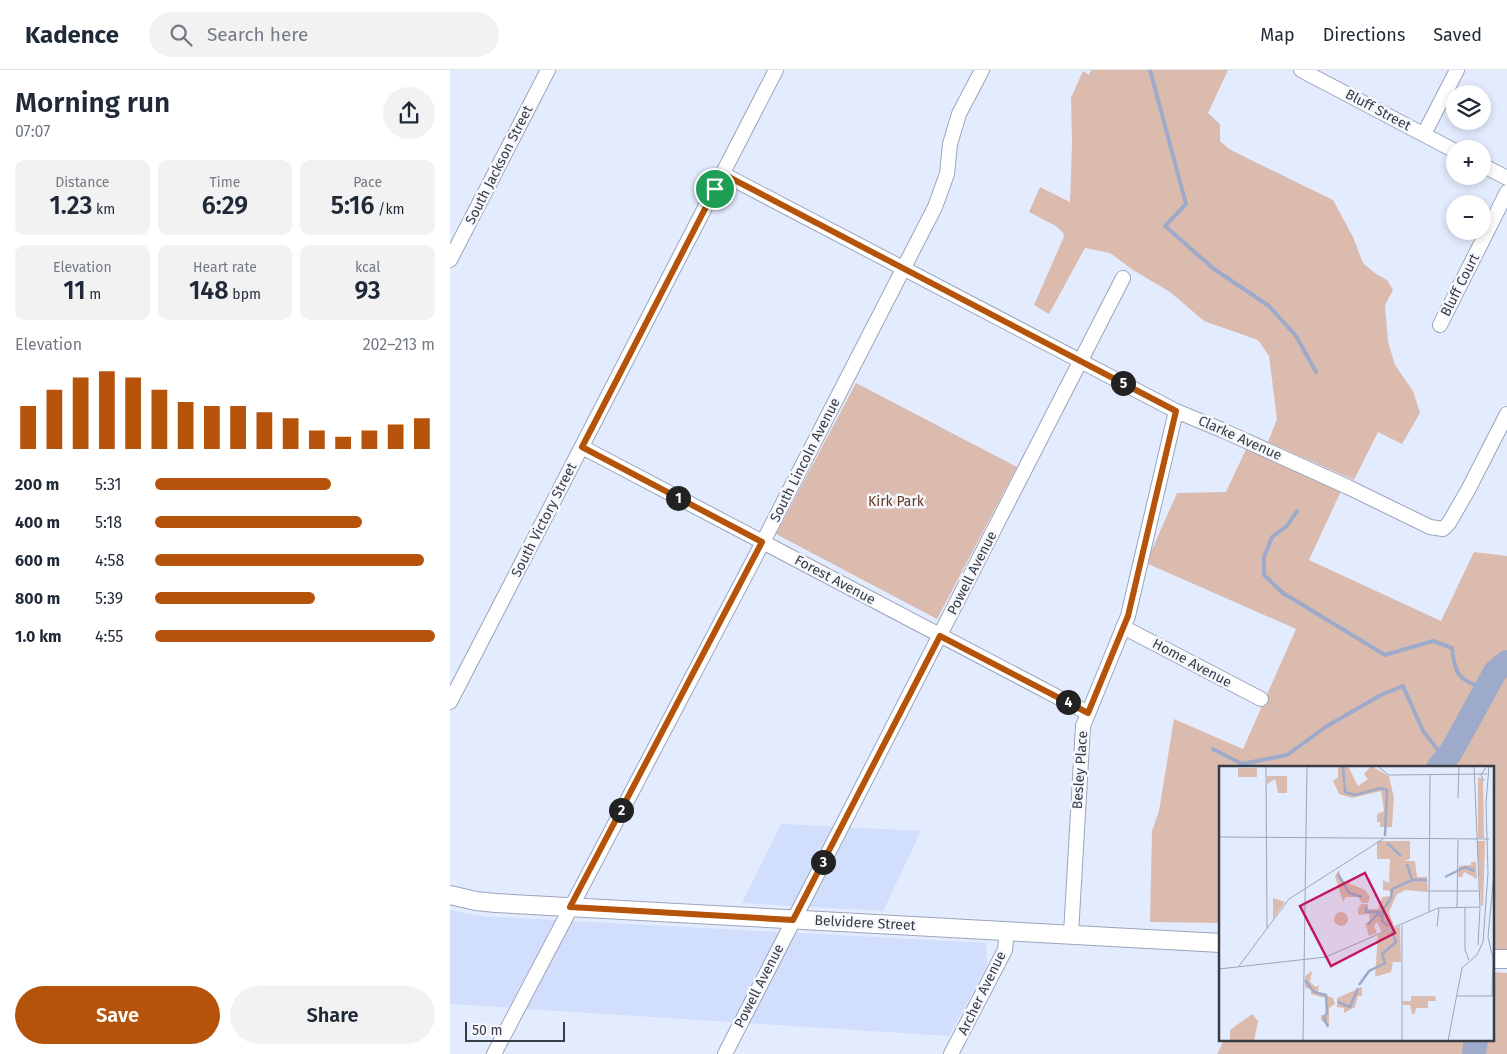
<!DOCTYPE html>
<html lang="en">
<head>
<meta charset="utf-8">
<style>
	body { margin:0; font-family:"Fira Sans",sans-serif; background:#f2f2f3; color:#1f2937; height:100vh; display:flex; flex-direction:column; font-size:19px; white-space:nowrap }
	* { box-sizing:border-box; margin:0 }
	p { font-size:16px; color:#747a83 }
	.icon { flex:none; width:28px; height:28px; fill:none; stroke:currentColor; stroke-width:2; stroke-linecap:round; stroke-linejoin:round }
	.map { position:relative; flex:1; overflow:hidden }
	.side { display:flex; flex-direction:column; background:#fff; width:450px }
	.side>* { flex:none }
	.controls { position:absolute; left:996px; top:15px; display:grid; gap:10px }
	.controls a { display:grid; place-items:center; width:45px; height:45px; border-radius:50%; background:#fff; box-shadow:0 2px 8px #0003; font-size:25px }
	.scale { position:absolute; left:15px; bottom:12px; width:100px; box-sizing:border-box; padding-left:5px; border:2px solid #383c45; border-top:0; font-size:14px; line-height:18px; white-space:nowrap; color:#383c45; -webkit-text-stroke:4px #f6f8fd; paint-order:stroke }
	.pin { position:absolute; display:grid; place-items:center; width:42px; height:42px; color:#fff; margin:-21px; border:2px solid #fff; border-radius:50%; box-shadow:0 1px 5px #0007 }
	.km { position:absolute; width:25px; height:25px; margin:-12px; border-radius:50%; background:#222; color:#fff; font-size:14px; line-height:25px; text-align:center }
	.round { display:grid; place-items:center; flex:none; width:52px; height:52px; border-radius:26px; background:#f2f2f3 }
	.head { display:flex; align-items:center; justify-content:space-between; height:85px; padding:0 15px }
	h1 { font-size:28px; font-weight:600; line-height:38px }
	.stats { display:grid; grid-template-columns:repeat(3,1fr); gap:8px; height:85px; padding:5px 15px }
	.stats div { display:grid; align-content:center; border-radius:10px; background:#f2f2f3; text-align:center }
	.stats b { font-size:25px; font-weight:600 }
	.stats small { font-size:14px; font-weight:400 }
	.stats p { font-size:14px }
	.chart { height:140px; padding:10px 15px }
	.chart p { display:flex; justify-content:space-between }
	.chart svg { width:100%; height:90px; margin-top:5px; stroke:#b45309; stroke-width:6 }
	.button { display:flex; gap:10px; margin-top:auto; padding:10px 15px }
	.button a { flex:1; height:58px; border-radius:30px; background:#b45309; color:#fff; font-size:20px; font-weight:600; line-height:58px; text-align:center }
	.button a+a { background:#f2f2f3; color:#1f2937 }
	ul { padding:0 15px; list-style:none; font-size:16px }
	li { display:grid; grid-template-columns:80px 60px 1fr; align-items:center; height:38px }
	li i { height:12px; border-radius:6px; background:#b45309 }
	header { display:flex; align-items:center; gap:30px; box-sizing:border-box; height:70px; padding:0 25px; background:#fff; border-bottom:1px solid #e0e1e3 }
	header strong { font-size:24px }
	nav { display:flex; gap:28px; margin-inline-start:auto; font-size:18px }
	.search { width:350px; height:45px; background:#f2f2f3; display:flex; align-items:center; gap:12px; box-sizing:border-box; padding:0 18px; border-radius:28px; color:#747a83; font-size:19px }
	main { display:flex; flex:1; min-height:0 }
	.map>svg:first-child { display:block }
	.built { fill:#d1defc }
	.green { fill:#dcbbaf }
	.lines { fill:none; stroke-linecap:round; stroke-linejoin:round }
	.stream { stroke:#9eaac9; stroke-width:4 }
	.river { stroke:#9eaac9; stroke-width:24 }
	.minor-casing { stroke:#9ba4ba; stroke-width:16 }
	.major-casing { stroke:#9ba4ba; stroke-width:20 }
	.minor { stroke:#fff; stroke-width:14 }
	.major { stroke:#fff; stroke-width:18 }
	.route-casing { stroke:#fff; stroke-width:10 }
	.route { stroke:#b45309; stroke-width:6 }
	.labels { text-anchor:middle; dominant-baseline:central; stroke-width:5; stroke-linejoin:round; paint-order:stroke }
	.street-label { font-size:14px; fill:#383c45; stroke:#f6f8fd }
	.park-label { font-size:14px; fill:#693825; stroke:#f6f8fd }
	.inset-river { fill:none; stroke:#9eaac9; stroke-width:2.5 }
	.inset-road { fill:none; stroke:#9fa5b4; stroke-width:1 }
	.view { fill:#c2185b; fill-opacity:0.15; stroke:#c2185b; stroke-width:2.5 }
	.inset-edge { fill:none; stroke:#383c45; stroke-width:2.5 }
</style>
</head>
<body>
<header>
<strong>Kadence</strong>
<div class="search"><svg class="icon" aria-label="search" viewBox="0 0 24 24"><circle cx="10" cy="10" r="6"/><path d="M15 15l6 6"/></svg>Search here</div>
<nav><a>Map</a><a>Directions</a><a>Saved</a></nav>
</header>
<main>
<section class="side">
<div class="head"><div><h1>Morning run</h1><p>07:07</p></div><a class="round"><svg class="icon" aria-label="share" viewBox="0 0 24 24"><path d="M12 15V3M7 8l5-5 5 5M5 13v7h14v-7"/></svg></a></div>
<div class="stats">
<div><p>Distance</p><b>1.23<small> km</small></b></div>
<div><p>Time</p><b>6:29</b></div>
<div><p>Pace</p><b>5:16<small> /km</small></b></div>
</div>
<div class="stats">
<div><p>Elevation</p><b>11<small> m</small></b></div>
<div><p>Heart rate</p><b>148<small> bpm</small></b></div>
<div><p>kcal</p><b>93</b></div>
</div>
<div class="chart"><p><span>Elevation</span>202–213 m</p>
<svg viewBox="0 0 160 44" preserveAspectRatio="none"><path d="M5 44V23M15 44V15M25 44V9M35 44V6M45 44V9M55 44V15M65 44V21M75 44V23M85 44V23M95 44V26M105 44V29M115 44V35M125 44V38M135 44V35M145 44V32M155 44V29"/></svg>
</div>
<ul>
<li><b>200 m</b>5:31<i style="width:63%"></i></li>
<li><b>400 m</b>5:18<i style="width:74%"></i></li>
<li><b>600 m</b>4:58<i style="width:96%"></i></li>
<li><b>800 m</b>5:39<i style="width:57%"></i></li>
<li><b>1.0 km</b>4:55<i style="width:100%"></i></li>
</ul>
<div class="button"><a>Save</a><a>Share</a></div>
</section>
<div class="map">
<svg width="1057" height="984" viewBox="0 0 1057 984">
	<rect width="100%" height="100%" fill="#e3ebfe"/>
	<path class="built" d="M 331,754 L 471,761 L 433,841 L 292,833 Z
		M 0,840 L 30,846 L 536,873 L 537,896 L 499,966 L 0,934 Z"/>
	<path class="green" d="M 641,0 L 778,0 L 758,43 L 770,54 L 770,71 L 779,79 L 801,90 L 883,130 L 903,167 L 913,193 L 926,204 L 937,210 L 943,220 L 935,235 L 938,272 L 945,295 L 963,321 L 970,343 L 952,374 L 928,362 L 904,410 L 818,372 L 827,349 L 819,286 L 808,270 L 754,251 L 720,222 L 683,200 L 660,183 L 635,178 L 599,244 L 584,235 L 613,169 L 614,164 L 606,156 L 579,142 L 590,117 L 620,132 L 622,74 L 621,28 L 633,1 L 639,5 Z
		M 406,313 L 567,397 L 487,549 L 326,464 Z
		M 798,375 L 892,419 L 859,490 L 991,551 L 1024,482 L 1057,486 L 1057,883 L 1043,882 L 1043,698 L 771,698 L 771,853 L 700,852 L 702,761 L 709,741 L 724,649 L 793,679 L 846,559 L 696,493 L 727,423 L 776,422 Z
		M 1043,902 L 1057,903 L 1057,984 L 767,984 L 774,970 L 1043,970 Z"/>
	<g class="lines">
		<path class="stream" d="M 700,0 L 736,134 L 715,156 L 764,199 L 819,236 L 846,266 L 866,302
			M 847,441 L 837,456 L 822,467 L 814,487 L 814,505 L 833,523 L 935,585 L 983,571 L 1002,578 C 1005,607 1009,608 1035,620
			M 763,679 L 792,694 L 837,685 L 877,656 L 931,625 L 953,616 L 973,661 L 995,689"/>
		<path class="river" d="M 988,698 L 1001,682 L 1045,602 L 1057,592
			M 1024,984 L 1026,970"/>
		<defs>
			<path id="minor" d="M 851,0 L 1005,81
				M 974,64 L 1007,0
				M 1032,95 L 1057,108
				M 273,104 L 726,341 L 772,360 L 898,417 L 980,457 L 993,459 L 999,453 L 1018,420 L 1057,344
				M 0,190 L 98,0
				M 990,255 L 1057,122
				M 132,377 L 638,643
				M 673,557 L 811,629
				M 0,632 L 326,0
				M 621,864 L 633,656 L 678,546 L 726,341
				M 44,984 L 313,472 L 485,137 L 497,104 L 500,74 L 509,44 L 532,0
				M 275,984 L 673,208
				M 501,984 L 555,880 L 557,861"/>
			<path id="major" d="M 0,825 L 26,831 L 46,833 L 771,873
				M 1043,889 L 1057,889"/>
		</defs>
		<use href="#minor" class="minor-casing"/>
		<use href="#major" class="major-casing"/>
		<use href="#minor" class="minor"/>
		<use href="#major" class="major"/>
	</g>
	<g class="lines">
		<defs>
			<path id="route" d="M 273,104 L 726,341 L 678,546 L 638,643 L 490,566 L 343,850 L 120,837 L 312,472 L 132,377 Z"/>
		</defs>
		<use href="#route" class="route-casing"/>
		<use href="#route" class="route"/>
	</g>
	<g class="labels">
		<g class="street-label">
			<text transform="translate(928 40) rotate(28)">Bluff Street</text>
			<text transform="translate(49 95) rotate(-63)">South Jackson Street</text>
			<text transform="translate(1010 215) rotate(-63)">Bluff Court</text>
			<text transform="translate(790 368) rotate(24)">Clarke Avenue</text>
			<text transform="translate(355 390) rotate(-63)">South Lincoln Avenue</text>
			<text transform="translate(94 450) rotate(-63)">South Victory Street</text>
			<text transform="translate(522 503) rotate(-63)">Powell Avenue</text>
			<text transform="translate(385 510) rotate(28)">Forest Avenue</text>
			<text transform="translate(742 593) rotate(28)">Home Avenue</text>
			<text transform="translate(630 700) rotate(-86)">Besley Place</text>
			<text transform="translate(415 853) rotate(3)">Belvidere Street</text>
			<text transform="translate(309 916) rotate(-63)">Powell Avenue</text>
			<text transform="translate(532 923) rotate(-64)">Archer Avenue</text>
		</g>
		<g class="park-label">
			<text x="446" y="431">Kirk Park</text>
		</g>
	</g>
	<g transform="translate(769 696)">
		<rect width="275" height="275" fill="#e3ebfe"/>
		<path d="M 119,0 L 129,0 L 139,20 L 149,13 L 145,8 L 152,0 L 170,10 L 175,32 L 173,61 L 161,61 L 161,56 L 158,56 L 158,48 L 165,45 L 162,25 L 133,32 L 120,28 L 114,15 L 119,11 ZM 19,2 L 38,2 L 38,11 L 19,11 ZM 48,10 L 68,10 L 68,27 L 59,27 L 56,13 L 48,18 ZM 259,11 L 264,13 L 265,72 L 259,72 ZM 158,75 L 191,75 L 191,93 L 185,95 L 196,95 L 198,111 L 208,111 L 209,126 L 187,124 L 178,128 L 170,146 L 175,160 L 163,166 L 158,156 L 155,160 L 158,167 L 150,170 L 146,157 L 151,157 L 150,148 L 139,149 L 139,143 L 142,138 L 149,138 L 149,143 L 159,143 L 163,131 L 171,130 L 171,125 L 164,124 L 164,114 L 170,117 L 171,93 L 158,93 ZM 258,75 L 266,75 L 264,140 L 262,139 ZM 252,96 L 257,96 L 258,113 L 245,106 L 243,111 L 239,111 L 240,100 L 252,99 ZM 120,104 L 122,114 L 146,124 L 151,131 L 149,137 L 143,137 L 139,131 L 127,131 L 124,136 L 116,110 ZM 54,132 L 66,136 L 54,153 ZM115 153a7 7 0 1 1 14 0a7 7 0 1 1-14 0ZM 181,160 L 182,196 L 174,196 L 172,206 L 156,211 L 159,169 ZM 93,205 L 91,216 L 97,221 L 100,219 L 99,226 L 114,232 L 116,238 L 110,242 L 110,261 L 102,254 L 102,249 L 108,249 L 106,232 L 92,228 L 92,224 L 86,221 L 86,210 ZM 143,221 L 143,230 L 139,230 L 136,241 L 125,247 L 125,242 L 118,241 L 118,232 ZM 192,230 L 216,230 L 217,235 L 209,235 L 209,242 L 197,242 L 196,248 L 193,248 L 191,239 L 184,239 L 184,235 L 192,235 ZM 33,248 L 39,255 L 35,275 L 11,275 L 11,264 Z" fill="#dcbbaf"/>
		<path class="inset-river" d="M 124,0 L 126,26 L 136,29 L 162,22 L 168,24 L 166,70M 168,77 L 182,90M 188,98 L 193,114M 119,108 L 130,127 L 143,131M 226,111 L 246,101 L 256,105M 147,141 L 147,146 L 164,146M 149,158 L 159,148 L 163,151M 169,160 L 163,155 L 164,144 L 172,132 L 173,123 L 193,114 L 208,114M 86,214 L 95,226 L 107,229 L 108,246 L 105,252 L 109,261M 140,219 L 150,205 L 166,197 L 163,188 L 177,176 L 173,165M 119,236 L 131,241 L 139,222"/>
		<path class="inset-road" d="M 47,0 L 48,162M 158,0 L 170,9 L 268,8M 265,15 L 262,9 L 267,1M 239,32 L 240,0M 0,71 L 270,73M 209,125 L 260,125M 238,141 L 239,74M 246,141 L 246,184 L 250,194M 210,145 L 211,9M 218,161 L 220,142M 259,179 L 261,142M 20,200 L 70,133 L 164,73M 0,203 L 107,191 L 219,142 L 261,141 L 255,0M 238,230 L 273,230 L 274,192 L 269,171 L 275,107M 84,275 L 88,0M 183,275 L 183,159M 229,275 L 243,202 L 258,189 L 264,176 L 269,107 L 267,38 L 270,0"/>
		<path class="view" d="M 146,107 L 176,167 L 112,200 L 81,140 Z"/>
		<rect width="275" height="275" class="inset-edge"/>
	</g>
</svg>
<div class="controls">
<a><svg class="icon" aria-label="layers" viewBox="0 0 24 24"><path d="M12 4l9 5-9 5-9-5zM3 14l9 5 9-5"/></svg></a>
<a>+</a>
<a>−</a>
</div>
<div class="scale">50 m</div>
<div class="pin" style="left:265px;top:119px;background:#1e9e55"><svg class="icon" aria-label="arrive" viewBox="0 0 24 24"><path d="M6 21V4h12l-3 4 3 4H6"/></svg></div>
<b class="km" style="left:228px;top:428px">1</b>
<b class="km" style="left:171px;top:740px">2</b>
<b class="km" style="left:373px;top:792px">3</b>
<b class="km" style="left:618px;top:632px">4</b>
<b class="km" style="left:673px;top:313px">5</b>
</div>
</main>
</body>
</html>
